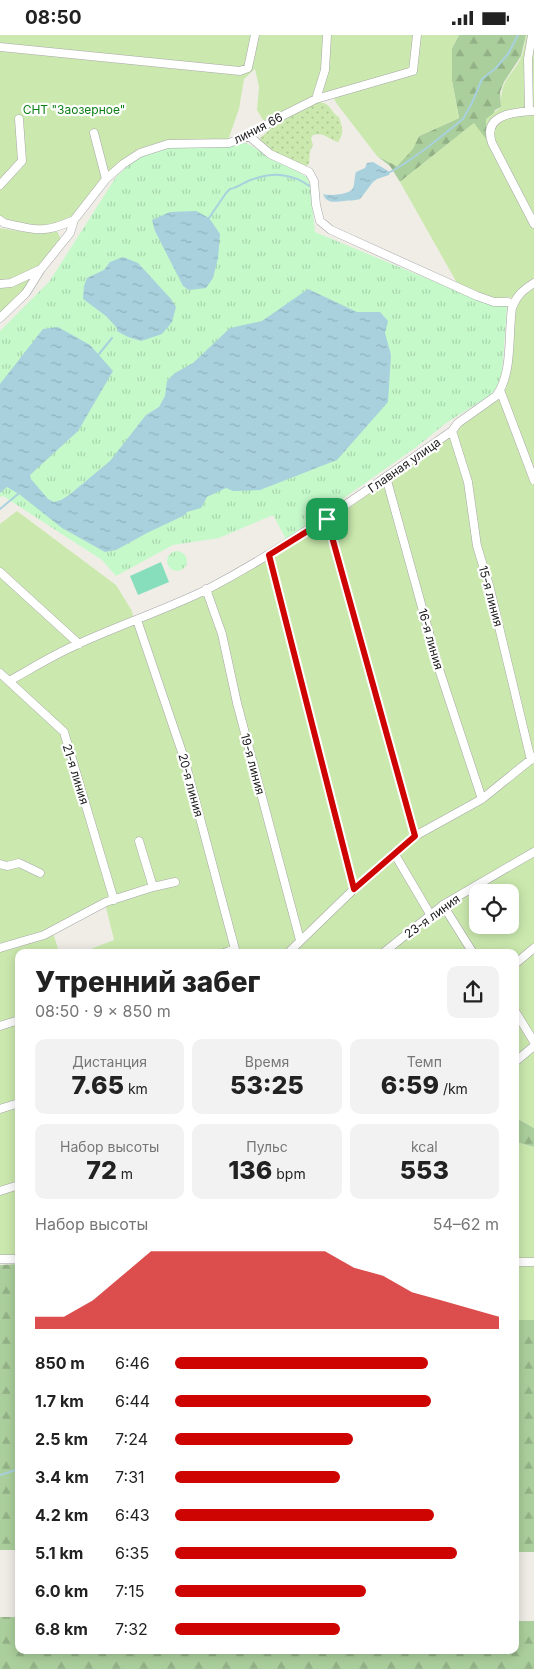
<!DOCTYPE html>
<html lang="ru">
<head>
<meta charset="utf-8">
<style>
	body { margin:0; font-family:Inter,sans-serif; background:#f2f2f2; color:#222; height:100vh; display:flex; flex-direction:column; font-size:19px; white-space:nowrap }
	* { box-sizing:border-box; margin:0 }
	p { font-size:16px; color:#767676 }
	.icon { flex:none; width:28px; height:28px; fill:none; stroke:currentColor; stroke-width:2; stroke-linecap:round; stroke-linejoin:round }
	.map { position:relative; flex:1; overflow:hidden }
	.side { position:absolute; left:15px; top:914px; width:504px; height:705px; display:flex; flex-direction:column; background:#fff; border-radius:10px; box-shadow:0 2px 12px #0003 }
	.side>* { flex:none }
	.tools { position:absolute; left:469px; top:849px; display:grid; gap:10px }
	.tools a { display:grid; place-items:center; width:50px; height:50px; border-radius:10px; background:#fff; box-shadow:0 2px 12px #0003; font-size:25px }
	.pin { position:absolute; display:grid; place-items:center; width:42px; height:42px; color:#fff; margin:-21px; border-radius:10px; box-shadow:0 2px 8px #0006 }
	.round { display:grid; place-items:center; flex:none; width:52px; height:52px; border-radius:10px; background:#f2f2f2 }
	.headline { display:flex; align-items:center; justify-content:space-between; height:85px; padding:0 20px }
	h1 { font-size:28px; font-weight:800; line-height:38px }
	.stats { display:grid; grid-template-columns:repeat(3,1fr); gap:8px; height:85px; padding:5px 20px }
	.stats div { display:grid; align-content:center; border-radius:10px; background:#f2f2f2; text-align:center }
	.stats b { font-size:25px; font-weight:800 }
	.stats small { font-size:14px; font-weight:400 }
	.stats p { font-size:14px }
	.chart { height:140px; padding:10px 20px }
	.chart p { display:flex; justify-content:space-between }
	.chart svg { width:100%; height:90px; margin-top:5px; fill:#ce0402; opacity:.7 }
	ul { padding:0 20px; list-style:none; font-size:16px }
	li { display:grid; grid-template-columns:80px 60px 1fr; align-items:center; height:38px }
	li i { height:12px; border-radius:6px; background:#ce0402 }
	.status { display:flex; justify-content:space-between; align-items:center; height:35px; padding:0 25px; background:#fff; direction:ltr }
	.status svg { height:14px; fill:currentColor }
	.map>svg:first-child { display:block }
	.grass { fill:url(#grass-dots) }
	.forest { fill:url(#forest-firs) }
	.park { fill:url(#park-tufts) }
	.garden { fill:#cbe9ae; fill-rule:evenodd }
	.pitch { fill:#86debd }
	.water { fill:url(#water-ripples) }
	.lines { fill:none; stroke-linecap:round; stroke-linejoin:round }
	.stream { stroke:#a8d1dd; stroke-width:2 }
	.minor-casing { stroke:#a7a7a7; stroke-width:9 }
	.minor { stroke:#fff; stroke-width:8 }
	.route-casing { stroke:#fff; stroke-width:10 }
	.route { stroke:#ce0402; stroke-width:6 }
	.labels { text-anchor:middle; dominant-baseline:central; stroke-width:4.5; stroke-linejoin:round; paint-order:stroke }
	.park-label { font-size:12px; fill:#0d7f17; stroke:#fff }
	.street-label { font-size:12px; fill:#202020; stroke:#fff }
</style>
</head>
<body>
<div class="status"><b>08:50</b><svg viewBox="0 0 49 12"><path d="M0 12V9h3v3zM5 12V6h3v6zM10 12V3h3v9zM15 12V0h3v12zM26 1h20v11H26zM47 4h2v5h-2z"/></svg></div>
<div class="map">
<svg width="534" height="1634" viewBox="0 0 534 1634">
	<defs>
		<pattern id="grass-dots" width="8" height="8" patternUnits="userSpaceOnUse" patternTransform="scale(1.25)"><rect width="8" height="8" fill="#cbe9ae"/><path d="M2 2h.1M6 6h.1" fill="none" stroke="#aec895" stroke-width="1.8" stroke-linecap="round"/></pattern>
		<pattern id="forest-firs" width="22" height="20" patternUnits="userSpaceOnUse" patternTransform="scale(1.25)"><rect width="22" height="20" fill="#abcf9c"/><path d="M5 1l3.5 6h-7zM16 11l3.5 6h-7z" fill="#93b186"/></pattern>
		<pattern id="park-tufts" width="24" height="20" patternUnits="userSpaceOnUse" patternTransform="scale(1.25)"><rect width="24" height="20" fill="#c5f9ca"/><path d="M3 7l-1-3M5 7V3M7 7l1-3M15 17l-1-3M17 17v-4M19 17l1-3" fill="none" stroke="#a9d5ad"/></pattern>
		<pattern id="water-ripples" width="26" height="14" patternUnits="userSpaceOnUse" patternTransform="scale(1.25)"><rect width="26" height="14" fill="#a8d1dd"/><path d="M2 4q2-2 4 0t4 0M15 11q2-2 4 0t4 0" fill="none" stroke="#90b3bd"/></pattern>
	</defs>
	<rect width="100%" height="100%" fill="#f0ede7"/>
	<path class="grass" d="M 316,67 C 332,67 329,76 339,82 C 342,92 345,98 338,107 C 328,104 324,97 313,100 L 311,103 L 313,110 L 310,116 L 309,129 L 306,131 C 290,124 268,119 259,104 L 276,89 Z"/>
	<path class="forest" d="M 459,0 L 526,0 L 521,21 L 504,47 L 500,57 L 501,72 L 495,75 L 486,105 L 473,89 L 400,147 L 390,131 L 377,121 L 397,131 L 412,114 L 419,101 L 459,83 L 452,46 L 452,13 Z
		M 515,1082 L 534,1093 L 534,1112 L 515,1107 Z
		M 19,1229 L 19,1515 L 0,1515 L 0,1230 Z
		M 515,1285 L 534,1285 L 534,1517 L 515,1517 Z
		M 0,1582 L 19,1582 L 19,1615 L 515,1615 L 515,1586 L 534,1586 L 534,1634 L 0,1634 Z"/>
	<path class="park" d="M 246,108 L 307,142 L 310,150 L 315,197 L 493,271 L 507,271 L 502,339 L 494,358 L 446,388 L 419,410 L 286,504 L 273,480 L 219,503 L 173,510 L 116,541 L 102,525 L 3,461 L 0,462 L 0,296 L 49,247 L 116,142 L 138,122 L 164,112 L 213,113 Z
		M167 526a10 10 0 1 1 20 0a10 10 0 1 1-20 0Z"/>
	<path class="garden" d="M 0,0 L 459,0 L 452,13 L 452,46 L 459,83 L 419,101 L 413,114 L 397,131 L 377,121 L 337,69 L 332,60 L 266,90 L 257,75 L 259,52 L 255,34 L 244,44 L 239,74 L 227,108 L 168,109 L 124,129 L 74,185 L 56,194 L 63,208 L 33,248 L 0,283 L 0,193 L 24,197 L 34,196 L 0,185 Z
		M 526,0 L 534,0 L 534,1093 L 515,1082 L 515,918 L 83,917 L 114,905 L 105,868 L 52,894 L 59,917 L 19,918 L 19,1224 L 0,1224 L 0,489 L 17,476 L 116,550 L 132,576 L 134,586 L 206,554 L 386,442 L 500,355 L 515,264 L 508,262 L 495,264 L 480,259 L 457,248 L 400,147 L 474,88 L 486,104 L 486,84 L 501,72 C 500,41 512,44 522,20 C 524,14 525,6 526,0 ZM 478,858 L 510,858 L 510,890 L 478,890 Z
		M 515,1107 L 534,1112 L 534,1285 L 515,1285 Z"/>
	<path class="pitch" d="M 161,527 L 169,547 L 138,560 L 130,541 Z"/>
	<path class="water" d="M 373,127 L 390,137 L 389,140 L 377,144 L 373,147 L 360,164 C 355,166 349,165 344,166 C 334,167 327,169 323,159 C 329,161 350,160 353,153 C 355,149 354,142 356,137 L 365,133 L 367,128 Z
		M 196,176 L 209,183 L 220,199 L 218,223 L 213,243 L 206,253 L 189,255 L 183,251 L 155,196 L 152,185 L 170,177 Z
		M 123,222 L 138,228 L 171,264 L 176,272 L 172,287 L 162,299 L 141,306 L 128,302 L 117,296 L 117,293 L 106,281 L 83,264 L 84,251 L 87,243 L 104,235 L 110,227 Z
		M 308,254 L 357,277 L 380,277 L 388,286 L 385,298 L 391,320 L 388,367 L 337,425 L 260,455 L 233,456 L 226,453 L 207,462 L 201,473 L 187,477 L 185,480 L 147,498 L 116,515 L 105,517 L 62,493 L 19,459 L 7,452 L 0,458 L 0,349 L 43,294 L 58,292 L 90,310 L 113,336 L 78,396 L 30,440 L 31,444 L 48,464 L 54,467 L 61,465 L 69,460 L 110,426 L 146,380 L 159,372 L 165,361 L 167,346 L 175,338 L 193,328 L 230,293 L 262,286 Z"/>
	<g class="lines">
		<path class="stream" d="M 390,137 L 404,129 L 428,112 L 463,84 L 472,68 L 482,44 L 496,33 L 508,19 L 518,0
			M 209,183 L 226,158 L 230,154 C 236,153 242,149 248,146 C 271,137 290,137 311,152
			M 99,319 L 112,303
			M 0,474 L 18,459
			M 0,1440 L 19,1434"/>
		<defs>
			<path id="minor" d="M 0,12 L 240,36 L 248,33 L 255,0
				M 316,64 L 325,35 L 327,0
				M 529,76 L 528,24 L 532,0
				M 534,76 C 513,77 482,80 492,108 L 534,189
				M 94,98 L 106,144
				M 249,101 L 270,119 L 309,137 L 314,146 L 316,170 L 320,186 L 331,195 L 477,261 L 494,267 L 508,267
				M 0,150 L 22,126 L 19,84
				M 0,185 L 4,188 C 36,195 43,199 74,185
				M 0,249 L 11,248 L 39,235
				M 0,283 L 26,258 L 41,234 L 70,198 L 74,185 L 106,144 L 123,129 L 140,118 L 168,109 L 229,108 L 249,101 L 272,86 L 316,64 L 413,36 L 417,0
				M 500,355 L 534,445
				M 452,396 L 468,447 L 477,511 L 489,550 L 531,725
				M 386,442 L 439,634 L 482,764
				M 327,484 L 415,801
				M 269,520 L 354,854
				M 0,537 L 79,609
				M 206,554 L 222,599 L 237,668 L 300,905
				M 137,585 L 184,723 L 236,918
				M 0,638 L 64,697 L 114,865
				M 9,646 C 31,634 53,620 76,610 C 119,590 165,575 208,554 C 295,508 371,452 452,396 L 458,388 L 496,361 C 513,339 508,300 512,273 C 517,260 523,255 534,248
				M 139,806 L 153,852
				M 394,818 L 430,879
				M 0,829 L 7,831 L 19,828 L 40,838
				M 443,870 L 473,918
				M 0,913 L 44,900 L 106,867 L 153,852 L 175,847
				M 224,918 L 235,914
				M 288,918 L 354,854 L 415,801 L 482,764 L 534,722
				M 383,918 L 443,870 L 534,817
				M 515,929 L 534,913
				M 515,976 L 534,1007
				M 0,991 L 19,985
				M 515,1027 L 534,1011
				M 0,1074 L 19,1068
				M 0,1156 L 19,1150
				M 0,1224 L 19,1224
				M 515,1227 L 534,1227"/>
		</defs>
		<use href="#minor" class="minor-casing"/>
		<use href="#minor" class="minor"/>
	</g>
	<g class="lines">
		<defs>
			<path id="route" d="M 327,484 L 415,801 L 354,854 L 269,520 Z"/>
		</defs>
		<use href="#route" class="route-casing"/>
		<use href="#route" class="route"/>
	</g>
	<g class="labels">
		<g class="park-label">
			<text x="74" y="74">СНТ "Заозерное"</text>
		</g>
		<g class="street-label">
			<text transform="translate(258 93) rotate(-27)">линия 66</text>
			<text transform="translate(404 430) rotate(-35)">Главная улица</text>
			<text transform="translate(491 561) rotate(75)">15-я линия</text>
			<text transform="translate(431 604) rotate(74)">16-я линия</text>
			<text transform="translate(253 729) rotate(75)">19-я линия</text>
			<text transform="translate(76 739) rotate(73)">21-я линия</text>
			<text transform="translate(191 750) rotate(75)">20-я линия</text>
			<text transform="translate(432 881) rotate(-36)">23-я линия</text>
		</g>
	</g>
</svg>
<div class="tools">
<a><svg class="icon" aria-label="locate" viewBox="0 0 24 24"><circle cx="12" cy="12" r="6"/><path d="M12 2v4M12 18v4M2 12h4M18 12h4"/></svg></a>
</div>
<div class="pin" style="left:327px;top:484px;background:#1e9e55"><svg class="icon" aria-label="arrive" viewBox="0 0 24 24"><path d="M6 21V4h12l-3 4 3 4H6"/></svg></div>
<section class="side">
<div class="headline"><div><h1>Утренний забег</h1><p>08:50 · 9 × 850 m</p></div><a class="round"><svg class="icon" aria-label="share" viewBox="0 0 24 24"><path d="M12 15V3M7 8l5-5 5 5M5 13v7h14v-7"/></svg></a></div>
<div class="stats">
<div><p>Дистанция</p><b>7.65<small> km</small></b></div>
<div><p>Время</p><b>53:25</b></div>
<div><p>Темп</p><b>6:59<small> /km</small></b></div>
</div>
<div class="stats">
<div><p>Набор высоты</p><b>72<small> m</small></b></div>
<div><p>Пульс</p><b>136<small> bpm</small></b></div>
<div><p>kcal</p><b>553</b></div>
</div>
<div class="chart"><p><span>Набор высоты</span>54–62 m</p>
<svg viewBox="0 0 160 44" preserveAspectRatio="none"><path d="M0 44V38L10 38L20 30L30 18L40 6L50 6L60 6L70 6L80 6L90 6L100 6L110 14L120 18L130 26L140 30L150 34L160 38V44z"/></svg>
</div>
<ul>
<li><b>850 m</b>6:46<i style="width:78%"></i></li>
<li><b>1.7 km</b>6:44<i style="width:79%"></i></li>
<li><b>2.5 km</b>7:24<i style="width:55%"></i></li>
<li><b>3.4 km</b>7:31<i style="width:51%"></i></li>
<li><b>4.2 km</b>6:43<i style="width:80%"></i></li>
<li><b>5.1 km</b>6:35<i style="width:87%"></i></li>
<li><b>6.0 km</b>7:15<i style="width:59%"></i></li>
<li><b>6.8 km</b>7:32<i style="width:51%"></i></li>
</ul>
</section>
</div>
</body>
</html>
